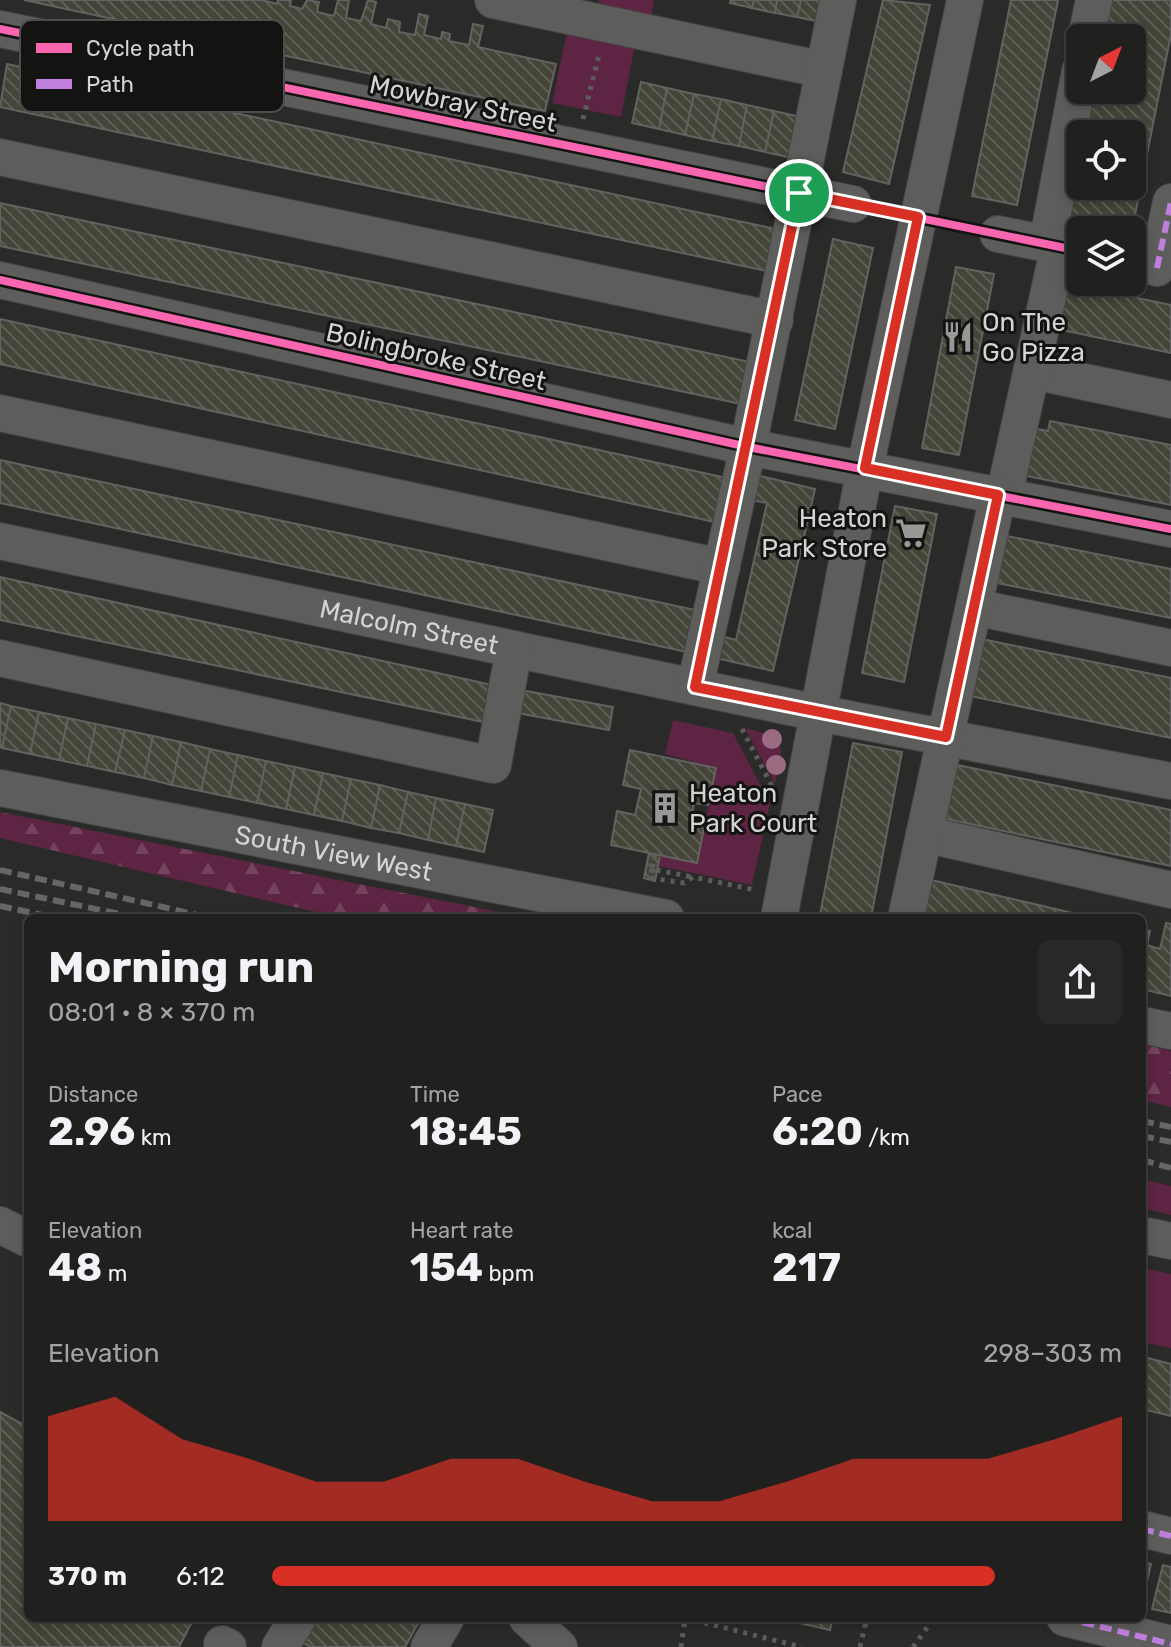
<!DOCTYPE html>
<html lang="en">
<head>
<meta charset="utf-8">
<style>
	body { margin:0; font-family:Rubik,sans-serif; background:#282828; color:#f1f3f6; height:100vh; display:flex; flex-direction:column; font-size:30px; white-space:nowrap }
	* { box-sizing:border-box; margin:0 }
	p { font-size:26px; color:#a2a3a4 }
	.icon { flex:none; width:44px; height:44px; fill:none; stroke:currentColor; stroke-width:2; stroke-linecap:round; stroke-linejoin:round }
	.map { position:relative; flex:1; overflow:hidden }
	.panel { position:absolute; left:24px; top:914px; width:1122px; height:708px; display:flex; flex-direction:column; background:#20201f; border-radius:12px; box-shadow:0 4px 12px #0003,0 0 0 2px #3d3e3d }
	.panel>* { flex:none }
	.needle { width:52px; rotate:42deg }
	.controls { position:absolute; left:1066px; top:24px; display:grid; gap:16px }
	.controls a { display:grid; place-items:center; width:80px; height:80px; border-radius:12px; background:#20201f; box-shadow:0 4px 12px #0003,0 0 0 2px #3d3e3d; font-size:40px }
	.pin { position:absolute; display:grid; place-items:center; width:68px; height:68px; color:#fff; margin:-34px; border:4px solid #fff; border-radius:50%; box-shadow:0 2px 8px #0007 }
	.round { display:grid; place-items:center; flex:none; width:84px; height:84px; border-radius:12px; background:#282828 }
	.head { display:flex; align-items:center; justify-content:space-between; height:136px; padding:0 24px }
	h1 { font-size:44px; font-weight:700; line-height:60px }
	.stats { display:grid; grid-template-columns:repeat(3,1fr); gap:12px; height:136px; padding:8px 24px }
	.stats div { display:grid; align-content:center }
	.stats b { font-size:40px; font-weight:700 }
	.stats small { font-size:22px; font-weight:400 }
	.stats p { font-size:22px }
	.chart { height:224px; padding:16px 24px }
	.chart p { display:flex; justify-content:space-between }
	.chart svg { width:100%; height:144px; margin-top:8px; fill:#d93025; opacity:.7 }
	ul { padding:0 24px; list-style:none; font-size:26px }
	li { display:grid; grid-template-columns:128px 96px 1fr; align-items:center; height:60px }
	li i { height:20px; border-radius:10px; background:#d93025 }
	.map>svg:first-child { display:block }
	.grass { fill:#5e2443 }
	.forest { fill:url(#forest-firs) }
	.building { fill:url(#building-back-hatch); stroke:#626261; stroke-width:2 }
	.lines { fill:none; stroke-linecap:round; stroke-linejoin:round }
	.minor-casing { stroke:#454544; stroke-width:38 }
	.path { stroke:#5c5c5b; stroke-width:5; stroke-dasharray:4 6; stroke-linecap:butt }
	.minor { stroke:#5d5d5c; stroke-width:36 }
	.rail { stroke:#666664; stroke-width:6; stroke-dasharray:12 6; stroke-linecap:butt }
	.quiet { stroke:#c07fdc; stroke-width:6; stroke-dasharray:12 6; stroke-linecap:butt }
	.cycleway-casing { stroke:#131312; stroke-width:13 }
	.cycleway { stroke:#f766af; stroke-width:8 }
	.tree { fill:#9b6b82 }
	.route-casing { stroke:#fff; stroke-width:16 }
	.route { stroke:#d93025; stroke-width:10 }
	.labels { text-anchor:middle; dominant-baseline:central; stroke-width:6; stroke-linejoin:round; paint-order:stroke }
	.street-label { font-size:26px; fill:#d4d4d2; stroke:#131312 }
	.poi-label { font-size:26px; fill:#d4d4d2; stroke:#131312; text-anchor:start }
	.key { fill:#131312; stroke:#4d4d4c; stroke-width:2 }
	.key-label { font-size:22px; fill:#d4d4d2 }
</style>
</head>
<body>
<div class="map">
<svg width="1171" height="1647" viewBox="0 0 1171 1647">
	<defs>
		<pattern id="forest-firs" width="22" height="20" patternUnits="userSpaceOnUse" patternTransform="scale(2)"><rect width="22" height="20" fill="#5e2443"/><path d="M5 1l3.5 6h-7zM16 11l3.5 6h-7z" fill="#74435d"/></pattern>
		<pattern id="building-back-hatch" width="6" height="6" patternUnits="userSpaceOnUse" patternTransform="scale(2)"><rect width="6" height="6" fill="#444538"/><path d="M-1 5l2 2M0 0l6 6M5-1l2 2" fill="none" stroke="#5e5f54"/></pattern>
	</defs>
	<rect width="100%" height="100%" fill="#2a2a29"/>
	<path class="grass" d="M 599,0 L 654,0 L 651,18 L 597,8 Z
		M 567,31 L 635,45 L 621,117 L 552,103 Z
		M 673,720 L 733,733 L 770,803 L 752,885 L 658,866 L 660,855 L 697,863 L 716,768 L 665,754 Z
		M 745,728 C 787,738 785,743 775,784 Z
		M 1142,1179 L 1171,1186 L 1171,1215 L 1142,1208 Z
		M 1142,1268 L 1171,1274 L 1171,1348 L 1142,1342 Z"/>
	<path class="forest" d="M 0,812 L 529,918 L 342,918 L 0,838 Z
		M 1142,1044 L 1171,1051 L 1171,1107 L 1142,1100 Z"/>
	<path class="building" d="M 24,0 L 262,0 L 277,4 L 278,0 L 291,0 L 290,6 L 302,9 L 307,0 L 319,2 L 317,12 L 334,16 L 338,0 L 349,0 L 346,18 L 361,21 L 368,0 L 376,2 L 371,24 L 386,28 L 388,19 L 400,22 L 399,32 L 415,35 L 419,14 L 428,16 L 424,35 L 441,39 L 442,32 L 450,34 L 449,41 L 469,45 L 473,24 L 483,26 L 478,47 L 556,64 L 545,111 Z
		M 731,0 L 754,0 L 752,8 L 730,3 Z
		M 754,0 L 777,0 L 775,13 L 752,8 Z
		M 777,0 L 801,0 L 797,17 L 775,13 Z
		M 801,0 L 824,0 L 820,22 L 797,17 Z
		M 883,0 L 930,5 L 889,184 L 843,172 Z
		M 1011,0 L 1058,0 L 1017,205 L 972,196 Z
		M 1112,0 L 1171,0 L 1171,34 L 1132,230 L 1097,230 L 1067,224 L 1080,160 L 1080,186 L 1132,186 L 1132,134 L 1085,134 L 1094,90 L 1132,90 L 1132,38 L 1104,38 Z
		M 7,64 L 780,230 L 771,272 L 0,107 Z
		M 641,82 L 667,88 L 659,129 L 632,123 Z
		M 667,88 L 694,94 L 685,135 L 659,129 Z
		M 694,94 L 721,99 L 712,141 L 685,135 Z
		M 721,99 L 747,105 L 739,146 L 712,141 Z
		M 747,105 L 774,111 L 765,152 L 739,146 Z
		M 774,111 L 801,117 L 792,158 L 765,152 Z
		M 0,203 L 750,362 L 741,404 L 0,246 Z
		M 833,239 L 873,248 L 835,429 L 795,420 Z
		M 956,267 L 994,274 L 959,455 L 922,448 Z
		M 1066,283 L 1171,305 L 1171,353 L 1057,329 Z
		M 0,319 L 727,478 L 719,523 L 0,364 Z
		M 1050,421 L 1171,445 L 1171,505 L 1022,475 L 1032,428 L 1048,431 Z
		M 0,460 L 695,610 L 687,652 L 0,503 Z
		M 752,474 L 815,489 L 773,671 L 707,656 L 712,634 L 736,640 L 767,503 L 746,499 Z
		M 895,506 L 937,514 L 904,682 L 862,673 Z
		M 997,534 L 1171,569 L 1171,618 L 997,583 L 999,576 L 989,575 Z
		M 0,577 L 497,686 L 488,723 L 0,620 Z
		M 977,638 L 1171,678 L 1171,738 L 965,695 Z
		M 521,690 L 613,707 L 609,730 L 517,713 Z
		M 0,703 L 11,706 L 2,748 L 0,747 Z
		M 11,706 L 39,712 L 30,754 L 2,748 Z
		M 39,712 L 68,718 L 59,760 L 30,754 Z
		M 68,718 L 96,724 L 87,766 L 59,760 Z
		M 96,724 L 125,730 L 115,772 L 87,766 Z
		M 125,730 L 153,736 L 144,778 L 115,772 Z
		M 153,736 L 181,742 L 172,785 L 144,778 Z
		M 181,742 L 210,749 L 201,791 L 172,785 Z
		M 853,743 L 902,752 L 871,918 L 820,915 Z
		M 210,749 L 238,755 L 229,797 L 201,791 Z
		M 630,750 L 716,768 L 708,805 L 694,803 L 690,825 L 704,828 L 697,863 L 611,845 L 617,811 L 635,815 L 641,789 L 623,785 Z
		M 238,755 L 266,761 L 257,803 L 229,797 Z
		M 266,761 L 295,767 L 286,809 L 257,803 Z
		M 953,764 L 1171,810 L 1171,866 L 941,818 Z
		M 295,767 L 323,773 L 314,815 L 286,809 Z
		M 323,773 L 351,779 L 342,821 L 314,815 Z
		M 351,779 L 380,785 L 371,828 L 342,821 Z
		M 380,785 L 408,792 L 399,833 L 371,828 Z
		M 408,792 L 436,798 L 428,840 L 399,833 Z
		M 436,798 L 465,804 L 456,846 L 428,840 Z
		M 465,804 L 493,810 L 484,852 L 456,846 Z
		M 649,853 L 660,855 L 655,881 L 644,878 Z
		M 927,879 L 1094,918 L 918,918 Z
		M 1166,923 L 1171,924 L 1171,996 L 1142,989 L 1142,929 L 1150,931 L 1147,945 L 1160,949 Z
		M 1148,1358 L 1171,1364 L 1171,1416 L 1142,1409 L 1142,1381 Z
		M 0,1412 L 28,1427 L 28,1618 L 194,1618 L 179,1647 L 0,1647 Z
		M 1142,1562 L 1151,1564 L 1142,1603 Z
		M 1163,1565 L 1171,1567 L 1171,1613 L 1152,1609 Z
		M 316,1618 L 421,1618 L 405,1647 L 311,1647 L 303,1643 Z
		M 778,1618 L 833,1618 L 830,1630 Z"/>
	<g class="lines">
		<defs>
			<g id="minor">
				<path d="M 493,0 L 824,70"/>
				<path d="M 0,29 L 853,204"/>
				<path d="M 1086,38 L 1094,0"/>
				<path d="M 0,157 L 775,320"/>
				<path d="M 998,234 L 1071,249"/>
				<path d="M 1047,244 L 1080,71"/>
				<path d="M 1157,268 L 1171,202"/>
				<path d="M 0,280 L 748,447 L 1171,529"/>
				<path d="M 1032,371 L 1171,400"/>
				<path d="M 0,413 L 722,567"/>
				<path d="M 1004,496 L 1059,246"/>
				<path id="s1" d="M 0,541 L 818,713 L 1171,781"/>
				<path d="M 974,607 L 1171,648"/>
				<path d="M 0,658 L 493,765 L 514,649"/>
				<path d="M 695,687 L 748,447 L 838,0"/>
				<path id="s2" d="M 0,788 L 666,918"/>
				<path d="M 924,834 L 1171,890"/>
				<path d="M 779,918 L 865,468 L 965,0"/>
				<path d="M 906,918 L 998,495"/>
				<path d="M 1142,1025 L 1171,1031"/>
				<path d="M 0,1225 L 28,1239"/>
				<path d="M 1142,1235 L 1171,1241"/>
				<path d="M 1142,1529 L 1171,1536"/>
				<path d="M 527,1618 L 559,1647"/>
				<path d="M 1065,1618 L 1171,1644"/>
				<path d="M 222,1644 L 228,1647"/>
				<path d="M 280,1647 L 298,1618"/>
				<path d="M 429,1647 L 446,1618"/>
			</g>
		</defs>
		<use href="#minor" class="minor-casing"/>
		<path class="path" d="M 583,119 L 600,51
			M 742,729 L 773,788
			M 655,854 L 652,869 L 692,877
			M 652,869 L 650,878 L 684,883 L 693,877 L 755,890
			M 685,1618 L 802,1647
			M 681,1647 L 685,1619
			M 860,1647 L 867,1618
			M 913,1647 L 934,1618"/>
		<use href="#minor" class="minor"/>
		<path class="rail" d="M 0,870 L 211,918
			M 0,889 L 139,918
			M 0,906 L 56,918
			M 1142,1121 L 1171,1127
			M 1142,1136 L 1171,1142
			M 1142,1160 L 1171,1168"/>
		<path class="quiet" d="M 1157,268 L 1171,202
			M 1142,1529 L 1171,1536
			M 1065,1618 L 1171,1644"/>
		<defs>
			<path id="cycleway" d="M 0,29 L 1080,251
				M 0,280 L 748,447 L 1171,529"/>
		</defs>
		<use href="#cycleway" class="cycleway-casing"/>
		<use href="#cycleway" class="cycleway"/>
	</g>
	<g class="tree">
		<circle cx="772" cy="739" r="10"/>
		<circle cx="776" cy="765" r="10"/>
	</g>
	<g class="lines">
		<defs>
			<path id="route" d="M 799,193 L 918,217 L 865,468 L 998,495 L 946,737 L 695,687 Z"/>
		</defs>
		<use href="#route" class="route-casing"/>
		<use href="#route" class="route"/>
	</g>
	<defs>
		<symbol id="restaurant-bare" viewBox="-9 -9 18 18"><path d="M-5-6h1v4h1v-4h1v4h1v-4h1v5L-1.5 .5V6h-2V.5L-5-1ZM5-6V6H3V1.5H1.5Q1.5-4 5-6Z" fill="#989897" stroke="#131312" stroke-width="2.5" paint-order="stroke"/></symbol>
		<symbol id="supermarket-bare" viewBox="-9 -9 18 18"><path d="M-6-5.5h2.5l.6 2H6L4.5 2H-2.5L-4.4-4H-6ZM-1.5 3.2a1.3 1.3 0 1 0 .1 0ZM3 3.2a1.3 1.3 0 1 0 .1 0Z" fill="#989897" stroke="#131312" stroke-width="2.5" paint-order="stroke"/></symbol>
		<symbol id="building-bare" viewBox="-9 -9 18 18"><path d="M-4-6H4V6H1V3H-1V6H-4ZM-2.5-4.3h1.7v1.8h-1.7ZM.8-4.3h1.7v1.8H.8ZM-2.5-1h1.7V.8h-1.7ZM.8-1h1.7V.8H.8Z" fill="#989897" stroke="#131312" stroke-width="2.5" paint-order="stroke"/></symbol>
	</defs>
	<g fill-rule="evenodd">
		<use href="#restaurant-bare" x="936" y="315" width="44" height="44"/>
		<use href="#supermarket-bare" x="889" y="511" width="44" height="44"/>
		<use href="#building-bare" x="643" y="786" width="44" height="44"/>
	</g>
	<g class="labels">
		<g class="street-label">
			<text transform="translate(463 104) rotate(12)">Mowbray Street</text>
			<text transform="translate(436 357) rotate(13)">Bolingbroke Street</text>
			<text stroke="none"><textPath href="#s1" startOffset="418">Malcolm Street</textPath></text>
			<text stroke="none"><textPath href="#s2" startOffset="340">South View West</textPath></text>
		</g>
		<g class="poi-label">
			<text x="982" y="322">On The<tspan x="982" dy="30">Go Pizza</tspan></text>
			<text x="887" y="518" text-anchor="end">Heaton<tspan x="887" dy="30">Park Store</tspan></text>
			<text x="689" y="793">Heaton<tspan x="689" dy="30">Park Court</tspan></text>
		</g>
	</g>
	<rect x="20" y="20" width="264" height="92" rx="12" class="key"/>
	<rect x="36" y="43" width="36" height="10" fill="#f766af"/>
	<rect x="36" y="79" width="36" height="10" fill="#c07fdc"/>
	<g class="key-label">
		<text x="86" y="56">Cycle path</text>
		<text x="86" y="92">Path</text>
	</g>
</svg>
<div class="controls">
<a><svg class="needle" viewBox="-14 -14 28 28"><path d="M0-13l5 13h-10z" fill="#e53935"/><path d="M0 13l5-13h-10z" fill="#a2a3a4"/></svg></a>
<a><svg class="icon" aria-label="locate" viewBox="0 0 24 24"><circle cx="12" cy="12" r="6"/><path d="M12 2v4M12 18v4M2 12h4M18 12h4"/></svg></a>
<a><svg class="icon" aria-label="layers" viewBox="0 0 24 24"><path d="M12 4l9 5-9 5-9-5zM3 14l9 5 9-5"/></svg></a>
</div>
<div class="pin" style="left:799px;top:193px;background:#1e9e55"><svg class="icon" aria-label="arrive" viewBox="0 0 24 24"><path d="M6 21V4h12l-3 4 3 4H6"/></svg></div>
<section class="panel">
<div class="head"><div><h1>Morning run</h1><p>08:01 · 8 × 370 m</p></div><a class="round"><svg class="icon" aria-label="share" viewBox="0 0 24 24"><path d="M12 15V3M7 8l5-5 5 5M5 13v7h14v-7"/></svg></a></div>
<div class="stats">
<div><p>Distance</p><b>2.96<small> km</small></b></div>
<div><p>Time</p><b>18:45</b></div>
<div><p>Pace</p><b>6:20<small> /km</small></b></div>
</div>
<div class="stats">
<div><p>Elevation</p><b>48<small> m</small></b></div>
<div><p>Heart rate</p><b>154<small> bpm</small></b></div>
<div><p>kcal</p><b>217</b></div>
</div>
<div class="chart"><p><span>Elevation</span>298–303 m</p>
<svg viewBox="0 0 160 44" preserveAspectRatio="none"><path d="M0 44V12L10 6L20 19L30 25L40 32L50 32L60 25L70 25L80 32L90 38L100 38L110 32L120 25L130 25L140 25L150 19L160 12V44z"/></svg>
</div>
<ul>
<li><b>370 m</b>6:12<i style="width:85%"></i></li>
</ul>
</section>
</div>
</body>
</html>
